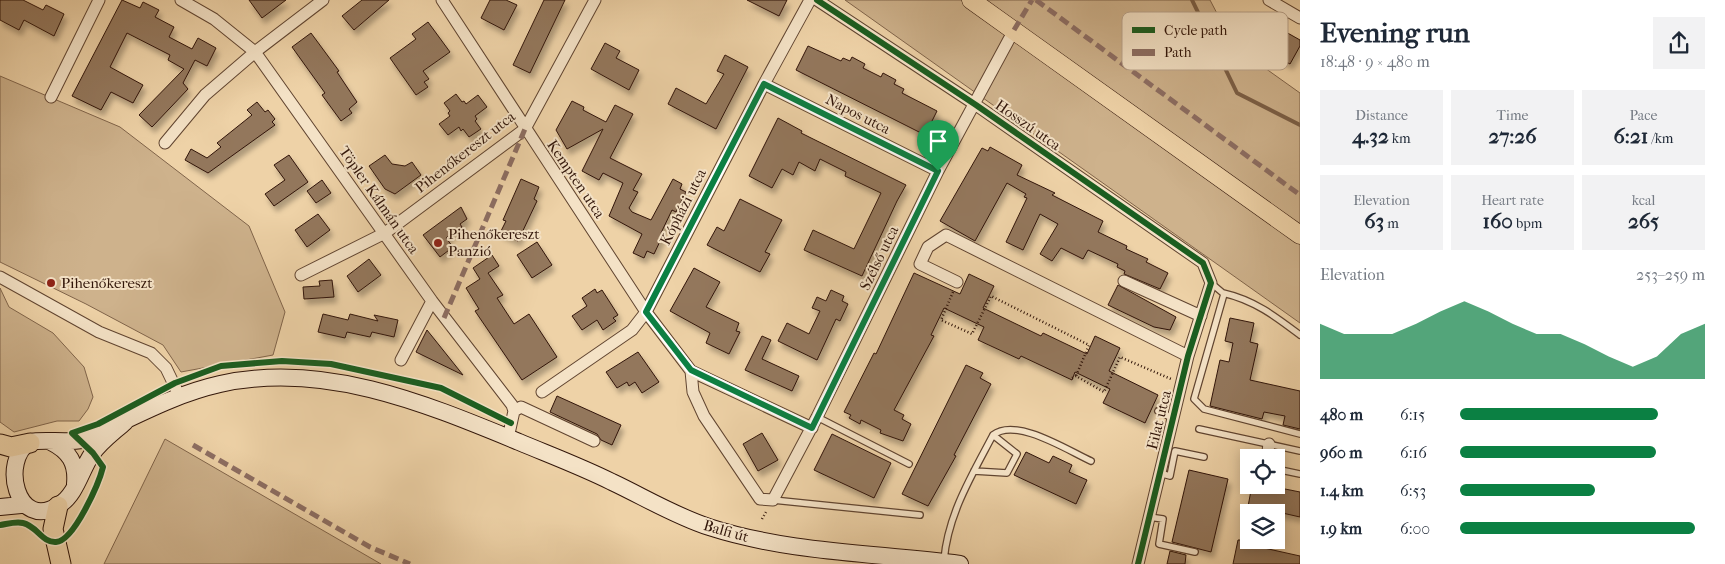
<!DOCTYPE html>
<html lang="en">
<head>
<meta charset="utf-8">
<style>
	body { margin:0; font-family:"IM FELL French Canon",serif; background:#f2f2f3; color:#1f2937; height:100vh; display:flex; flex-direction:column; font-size:19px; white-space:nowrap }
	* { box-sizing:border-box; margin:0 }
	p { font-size:16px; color:#747a83 }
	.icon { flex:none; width:28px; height:28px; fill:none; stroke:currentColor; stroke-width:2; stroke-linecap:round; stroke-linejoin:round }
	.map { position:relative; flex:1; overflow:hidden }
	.details { display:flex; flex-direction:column; background:#fff; width:425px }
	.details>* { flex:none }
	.controls { position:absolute; left:1240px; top:449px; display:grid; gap:10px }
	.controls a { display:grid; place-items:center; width:45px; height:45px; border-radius:0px; background:#fff; box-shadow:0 2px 12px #0003; font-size:25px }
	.pin { position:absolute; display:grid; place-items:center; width:42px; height:42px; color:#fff; margin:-51px -21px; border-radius:50% 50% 50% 0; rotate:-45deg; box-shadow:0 0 5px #0007 }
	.pin .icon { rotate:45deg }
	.round { display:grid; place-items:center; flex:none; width:52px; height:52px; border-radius:0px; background:#f2f2f3 }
	.head { display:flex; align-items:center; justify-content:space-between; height:85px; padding:0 20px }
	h1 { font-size:28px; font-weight:800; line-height:38px }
	.stats { display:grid; grid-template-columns:repeat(3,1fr); gap:8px; height:85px; padding:5px 20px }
	.stats div { display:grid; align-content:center; border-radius:0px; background:#f2f2f3; text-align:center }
	.stats b { font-size:21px; font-weight:800 }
	.stats small { font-size:14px; font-weight:400 }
	.stats p { font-size:14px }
	.chart { height:140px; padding:10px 20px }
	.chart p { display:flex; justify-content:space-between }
	.chart svg { width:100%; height:90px; margin-top:5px; fill:#0b8043; opacity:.7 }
	ul { padding:0 20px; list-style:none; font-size:16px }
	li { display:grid; grid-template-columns:80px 60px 1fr; align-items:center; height:38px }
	li i { height:12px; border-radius:6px; background:#0b8043 }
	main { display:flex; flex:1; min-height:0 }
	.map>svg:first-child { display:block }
	.green { fill:#ceb28c; stroke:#80644a }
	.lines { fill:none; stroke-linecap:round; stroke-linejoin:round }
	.stream { stroke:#7c6047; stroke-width:4 }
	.building { fill:#93775b; stroke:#311509; filter:url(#shadow) }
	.service-casing { stroke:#604430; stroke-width:8 }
	.minor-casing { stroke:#604430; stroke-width:13 }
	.secondary-casing { stroke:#311509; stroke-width:18 }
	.primary-casing { stroke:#311509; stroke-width:19 }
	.trunk-casing { stroke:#311509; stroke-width:21 }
	.path { stroke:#311509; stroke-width:2.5; stroke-dasharray:1 2.5; stroke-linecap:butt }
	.service { stroke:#f4e2c6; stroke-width:5.5 }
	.minor { stroke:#f4e2c6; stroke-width:11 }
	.secondary { stroke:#f4e2c6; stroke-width:16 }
	.primary { stroke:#eed2a7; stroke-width:18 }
	.trunk { stroke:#eed2a7; stroke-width:19 }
	.quiet { stroke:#8d6e63; stroke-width:5; stroke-dasharray:10 5; stroke-linecap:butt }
	.cycleway-casing { stroke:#f4e2c6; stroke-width:9 }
	.cycleway { stroke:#1b5e20; stroke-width:6 }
	.route-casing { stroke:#fff; stroke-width:10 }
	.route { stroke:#0b8043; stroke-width:6 }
	.poi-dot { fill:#8f2418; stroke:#f4e2c6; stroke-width:2 }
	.labels { text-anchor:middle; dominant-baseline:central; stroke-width:4; stroke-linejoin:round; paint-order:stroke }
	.street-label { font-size:15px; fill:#311509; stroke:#f4e2c6 }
	.poi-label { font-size:15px; fill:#311509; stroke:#f4e2c6; text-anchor:start }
	.key { fill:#f4e2c6; stroke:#baa48d; stroke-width:1 }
	.key-label { font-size:14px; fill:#311509 }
</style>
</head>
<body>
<main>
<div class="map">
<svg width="1300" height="564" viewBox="0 0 1300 564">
	<defs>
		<filter id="shadow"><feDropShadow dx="3" dy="5.5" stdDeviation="2.5" flood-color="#0004"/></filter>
	</defs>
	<rect width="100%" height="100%" fill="#eed2a7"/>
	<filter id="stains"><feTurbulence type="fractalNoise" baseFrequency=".004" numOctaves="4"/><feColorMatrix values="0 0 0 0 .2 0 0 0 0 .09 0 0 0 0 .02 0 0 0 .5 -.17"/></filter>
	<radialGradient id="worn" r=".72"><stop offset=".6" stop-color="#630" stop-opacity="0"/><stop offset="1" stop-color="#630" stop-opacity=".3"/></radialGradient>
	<path class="green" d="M 845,0 L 1210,0 L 1234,46 L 1300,93 L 1300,323 Z
		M 0,76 L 120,127 L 249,226 L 285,312 L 273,355 L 181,372 L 163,345 L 86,304 L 0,262 Z
		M 0,288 L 9,307 L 53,333 L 84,367 L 93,397 L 88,409 L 79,421 L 57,421 L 14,432 L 0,422 Z
		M 165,439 L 381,564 L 104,564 Z"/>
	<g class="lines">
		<path class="stream" d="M 1192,0 L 1237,93 L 1300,125"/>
	</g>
	<path class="building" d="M 0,0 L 23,0 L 43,10 L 46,5 L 64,14 L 54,36 L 24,20 L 19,30 L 0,20 Z
		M 122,0 L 140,8 L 143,2 L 159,10 L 155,17 L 174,27 L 169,37 L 192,49 L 198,38 L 216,48 L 207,66 L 195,60 L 183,83 L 188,89 L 152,127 L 139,115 L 184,69 L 168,60 L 170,55 L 127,33 L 110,67 L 143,85 L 133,103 L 111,92 L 101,110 L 72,96 Z
		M 249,0 L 286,0 L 262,18 Z
		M 362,0 L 389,0 L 354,30 L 342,16 Z
		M 490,0 L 506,0 L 517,5 L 504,30 L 481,18 Z
		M 544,0 L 565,0 L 530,73 L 513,65 Z
		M 747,0 L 787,0 L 779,16 Z
		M 428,22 L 450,52 L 423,71 L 429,79 L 424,82 L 428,87 L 416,95 L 390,58 L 416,39 L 412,34 Z
		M 1268,22 L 1300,40 L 1300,46 L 1290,64 L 1256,45 Z
		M 311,33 L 339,71 L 337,72 L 357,102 L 349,109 L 352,113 L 341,121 L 322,95 L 325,93 L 292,47 Z
		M 605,43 L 620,51 L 616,58 L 639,70 L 629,90 L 591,69 Z
		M 808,46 L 841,61 L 843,58 L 850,61 L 852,57 L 865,64 L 863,68 L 881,77 L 883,73 L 896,80 L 894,84 L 904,89 L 902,93 L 937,111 L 925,135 L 796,70 Z
		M 725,55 L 748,67 L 716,129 L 668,104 L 676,88 L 706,104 L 724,74 L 717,71 Z
		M 456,94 L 462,102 L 464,101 L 466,104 L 478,95 L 487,107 L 475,116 L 477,119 L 475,121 L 481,129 L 469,137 L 463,129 L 461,131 L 459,127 L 448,135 L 439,124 L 450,116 L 448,113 L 450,111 L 444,103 Z
		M 572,101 L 584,107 L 583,110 L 606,122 L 615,105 L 633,114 L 610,158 L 642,174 L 633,190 L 638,192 L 629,208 L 632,212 L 651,220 L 673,179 L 682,184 L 680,189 L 686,192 L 676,212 L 672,210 L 661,233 L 663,235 L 654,254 L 647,251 L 644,258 L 633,253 L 642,234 L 609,216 L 623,183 L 603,173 L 599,180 L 582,171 L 603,129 L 567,149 L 556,130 Z
		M 257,102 L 265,112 L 268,110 L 275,119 L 272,122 L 275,125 L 208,173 L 185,160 L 191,149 L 207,158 L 221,147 L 217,143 L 252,115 L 247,110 Z
		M 778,118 L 802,131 L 801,133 L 906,185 L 897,201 L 862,276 L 804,250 L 813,230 L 854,249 L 881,193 L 845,176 L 846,172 L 820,159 L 815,171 L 799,162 L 793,175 L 782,169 L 772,188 L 749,176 Z
		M 990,147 L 1022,165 L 1017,175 L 1055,193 L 1052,195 L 1103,221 L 1098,232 L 1127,246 L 1126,249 L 1148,259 L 1146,262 L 1168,273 L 1160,289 L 1124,274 L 1125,271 L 1117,267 L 1118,264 L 1088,250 L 1083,259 L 1061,248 L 1052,261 L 1040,254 L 1058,224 L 1040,214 L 1023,250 L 1006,242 L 1027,198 L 1024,197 L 1026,194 L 1007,183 L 975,241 L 940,221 L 982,148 L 988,151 Z
		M 289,155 L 308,182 L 274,206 L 265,194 L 285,180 L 274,165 Z
		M 385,155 L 392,164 L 405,166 L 412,162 L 421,175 L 395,194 L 385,189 L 369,166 Z
		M 521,179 L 539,187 L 534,199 L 537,201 L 518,241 L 500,233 L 506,221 L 503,220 Z
		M 322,180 L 331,193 L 316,203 L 307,191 Z
		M 740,199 L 782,220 L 765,252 L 770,254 L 760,272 L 707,245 L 717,227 L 724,231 Z
		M 461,207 L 467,219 L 460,224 L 462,227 L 446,238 L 453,247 L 440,257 L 423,235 Z
		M 318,214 L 330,230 L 307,247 L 295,230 Z
		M 537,242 L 552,265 L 532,278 L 517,255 Z
		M 492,255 L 499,266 L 488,273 L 503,295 L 497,298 L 514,324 L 529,314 L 557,357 L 522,380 L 475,311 L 479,309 L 466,288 L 480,279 L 473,268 Z
		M 369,259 L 381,275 L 358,292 L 347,276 Z
		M 694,268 L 720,282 L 706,307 L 739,323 L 736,331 L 740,332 L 729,354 L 706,343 L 710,333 L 670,311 Z
		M 914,273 L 960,294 L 969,274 L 994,286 L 983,308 L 1041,336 L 1043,333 L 1087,354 L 1095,336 L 1120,348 L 1109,371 L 1158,395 L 1145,423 L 1103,403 L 1110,389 L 1075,372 L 1072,380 L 1021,356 L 1019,359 L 978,340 L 984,327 L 944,308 L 931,335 L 934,336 L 894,410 L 904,415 L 902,419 L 911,424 L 903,441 L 880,433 L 881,430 L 861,420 L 860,424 L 849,418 L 851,415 L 844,412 L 874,353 L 876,354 Z
		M 332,280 L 334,297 L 304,299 L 303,287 L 320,286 L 319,281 Z
		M 1118,285 L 1176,317 L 1170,330 L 1154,327 L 1108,305 Z
		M 595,289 L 597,293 L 602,290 L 618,315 L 613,318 L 616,321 L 603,330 L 597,320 L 582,330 L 572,316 L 587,306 L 582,298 Z
		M 831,290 L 844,296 L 842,301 L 848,304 L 840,321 L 836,319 L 817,360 L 778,341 L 787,323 L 809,334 L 820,311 L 812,308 L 817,297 L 826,301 Z
		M 323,314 L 348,320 L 350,314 L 378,321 L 374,315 L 398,320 L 394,337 L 372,332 L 370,337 L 347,332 L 345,338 L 318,332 Z
		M 1230,318 L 1254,323 L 1250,342 L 1258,344 L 1250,380 L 1300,391 L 1300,429 L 1283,425 L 1285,416 L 1264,412 L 1262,419 L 1210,406 L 1220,360 L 1229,362 L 1233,343 L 1225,341 Z
		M 427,330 L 463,375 L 416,352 Z
		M 762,336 L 771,340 L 762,359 L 799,376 L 792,391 L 745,370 Z
		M 638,352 L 659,382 L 642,393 L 635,382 L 629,386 L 627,382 L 617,388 L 606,372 Z
		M 966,365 L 983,373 L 980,378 L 991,384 L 954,455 L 956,456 L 928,506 L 902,494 Z
		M 557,396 L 621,425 L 612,445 L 601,440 L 597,434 L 550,412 Z
		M 762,433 L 778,460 L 758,471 L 743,444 Z
		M 832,434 L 891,463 L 874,498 L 814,470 Z
		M 1026,452 L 1049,463 L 1053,456 L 1072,465 L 1069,472 L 1087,480 L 1076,504 L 1014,475 Z
		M 1189,470 L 1228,479 L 1211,552 L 1172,542 Z
		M 1252,485 L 1265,485 L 1300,492 L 1300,517 L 1278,512 L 1247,512 Z
		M 1238,540 L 1266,540 L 1264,548 L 1300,556 L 1300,564 L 1233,564 Z
		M 1170,551 L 1186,555 L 1185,564 L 1167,564 Z"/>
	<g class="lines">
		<defs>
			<path id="service" d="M 1211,283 L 1224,294 L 1194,399 L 1204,409 L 1300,434
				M 1223,293 C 1254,300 1275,316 1300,335
				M 1158,411 L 1172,418
				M 817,417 L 909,464
				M 1199,429 L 1300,451
				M 1276,469 L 1300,474
				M 974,471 L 1007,473 L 1017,454 L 993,435
				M 1159,473 L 1170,476 L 1175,451 L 1204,457
				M 773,500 L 920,515
				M 1149,517 L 1163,519 L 1159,544 L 1195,552
				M 944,560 C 948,514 972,475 993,435 C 1016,417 1067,450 1091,461"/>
			<path id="minor" d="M 181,0 L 214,19 L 255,52 L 432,301 L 512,405 L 514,411 L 508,438
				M 442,0 L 646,312 L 691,371 L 812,428
				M 817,0 L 976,105 L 1203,263 L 1211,283 L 1188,356 L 1138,564
				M 1269,0 L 1300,18
				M 764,84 L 938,171
				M 51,97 L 99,0
				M 165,143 L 205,95 L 255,52 L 323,0
				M 301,275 L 385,233 L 525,129 L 595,0
				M 0,277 L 99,332 L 151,353 L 166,368 L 179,395
				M 1124,281 L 1201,316
				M 957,282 L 920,264 L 928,247 L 946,235 L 1188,356
				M 401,360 L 432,301
				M 691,371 L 693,392 L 704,416 L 760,499 L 773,500 L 817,417 L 938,171 L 1014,30
				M 542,392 L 632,330 L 646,312 L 764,84 L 810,0
				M 514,411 L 521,407 L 594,441
				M 1267,458 L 1269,444"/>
			<path id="secondary" d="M 125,422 C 114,432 100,442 92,454 C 81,470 76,495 59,505 C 16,533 0,459 30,442 C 42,439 67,443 83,440 C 129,420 171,395 220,384 C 324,361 424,403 519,442 C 550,455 582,467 612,482 C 644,497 675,516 709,527 C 789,553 877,553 960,564
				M 51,442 C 69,451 77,463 75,484
				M 0,507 L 21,505"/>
			<path id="primary" d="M 971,0 L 1300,235"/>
			<path id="trunk" d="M 0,444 L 11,447 L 30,443
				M 58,506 L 53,529 L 61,564"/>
		</defs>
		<use href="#service" class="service-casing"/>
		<use href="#minor" class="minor-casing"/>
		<use href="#secondary" class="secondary-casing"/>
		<use href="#primary" class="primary-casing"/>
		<use href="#trunk" class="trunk-casing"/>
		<path class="path" d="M 953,292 L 941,320 L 972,334 L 991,296 L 1089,345 L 1076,376
			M 1072,378 L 1076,376 L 1104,392 L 1120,357 L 1171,379
			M 762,519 L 766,512"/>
		<use href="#service" class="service"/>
		<use href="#minor" class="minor"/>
		<use href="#secondary" class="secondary"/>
		<use href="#primary" class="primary"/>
		<use href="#trunk" class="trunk"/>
		<path class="quiet" d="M 1036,0 L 1300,195
			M 1014,30 L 1032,0
			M 444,318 L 525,129
			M 193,445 L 370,547 L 410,564"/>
		<defs>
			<path id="cycleway" d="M 817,0 L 976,105 L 1203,263 L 1211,283 L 1188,356 L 1138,564
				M 0,525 C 7,524 16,521 23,523 C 37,526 42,543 56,542 C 74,541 99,483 103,467 L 93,453 L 72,433 L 98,424 L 175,383 L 221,366 L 282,361 L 331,364 L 441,388 L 511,423"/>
		</defs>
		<use href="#cycleway" class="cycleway-casing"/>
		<use href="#cycleway" class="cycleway"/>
	</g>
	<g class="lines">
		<defs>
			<path id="route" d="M 764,84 L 938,171 L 812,428 L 691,370 L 646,312 Z"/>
		</defs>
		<use href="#route" class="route-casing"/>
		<use href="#route" class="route"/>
	</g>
	<g class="poi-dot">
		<circle cx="438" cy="243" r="5"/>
		<circle cx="51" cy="283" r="5"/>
	</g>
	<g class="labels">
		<g class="street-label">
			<text transform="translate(858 114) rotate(27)">Napos utca</text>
			<text transform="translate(1028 125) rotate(35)">Hosszú utca</text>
			<text transform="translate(465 152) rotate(-38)">Pihenőkereszt utca</text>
			<text transform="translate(576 179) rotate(56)">Kempten utca</text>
			<text transform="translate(379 200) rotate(55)">Töpler Kálmán utca</text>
			<text transform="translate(683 207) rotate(-63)">Kópházi utca</text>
			<text transform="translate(879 258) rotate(-64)">Szélső utca</text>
			<text transform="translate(1159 420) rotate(-76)">Eilat utca</text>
			<text transform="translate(726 531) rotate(16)">Balfi út</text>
		</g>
		<g class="poi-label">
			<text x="448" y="234">Pihenőkereszt<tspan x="448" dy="17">Panzió</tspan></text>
			<text x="61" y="283">Pihenőkereszt</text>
		</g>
	</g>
	<rect x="1122" y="12" width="166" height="58" rx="8" class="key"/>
	<rect x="1132" y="27" width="23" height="6" fill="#1b5e20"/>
	<rect x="1132" y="49" width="23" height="7" fill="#8d6e63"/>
	<g class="key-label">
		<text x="1164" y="35">Cycle path</text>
		<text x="1164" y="57">Path</text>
	</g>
	<rect width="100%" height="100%" filter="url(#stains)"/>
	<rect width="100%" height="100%" fill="url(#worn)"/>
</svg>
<div class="controls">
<a><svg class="icon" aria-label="locate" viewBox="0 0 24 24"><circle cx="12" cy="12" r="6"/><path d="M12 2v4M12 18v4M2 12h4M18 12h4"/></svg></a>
<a><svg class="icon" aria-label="layers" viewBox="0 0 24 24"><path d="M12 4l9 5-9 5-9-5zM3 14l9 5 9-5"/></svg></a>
</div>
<div class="pin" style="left:938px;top:171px;background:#1e9e55"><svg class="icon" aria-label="arrive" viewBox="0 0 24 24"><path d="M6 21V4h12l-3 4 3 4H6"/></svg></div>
</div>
<section class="details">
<div class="head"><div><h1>Evening run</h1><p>18:48 · 9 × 480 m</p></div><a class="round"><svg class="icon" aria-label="share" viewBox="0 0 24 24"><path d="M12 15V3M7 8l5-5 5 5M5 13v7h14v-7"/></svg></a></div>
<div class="stats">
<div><p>Distance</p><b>4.32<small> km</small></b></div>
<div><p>Time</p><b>27:26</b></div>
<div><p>Pace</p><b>6:21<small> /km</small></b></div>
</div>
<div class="stats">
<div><p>Elevation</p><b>63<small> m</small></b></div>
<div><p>Heart rate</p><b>160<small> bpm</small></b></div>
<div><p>kcal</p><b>265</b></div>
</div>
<div class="chart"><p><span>Elevation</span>253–259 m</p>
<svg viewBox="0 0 160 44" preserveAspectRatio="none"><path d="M0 44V17L10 22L20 22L30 22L40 17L50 11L60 6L70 11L80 17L90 22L100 22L110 27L120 33L130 38L140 33L150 22L160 17V44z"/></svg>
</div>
<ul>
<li><b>480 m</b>6:15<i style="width:81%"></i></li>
<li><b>960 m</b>6:16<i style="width:80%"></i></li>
<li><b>1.4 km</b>6:53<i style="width:55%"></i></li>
<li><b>1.9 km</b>6:00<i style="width:96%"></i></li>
</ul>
</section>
</main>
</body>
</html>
